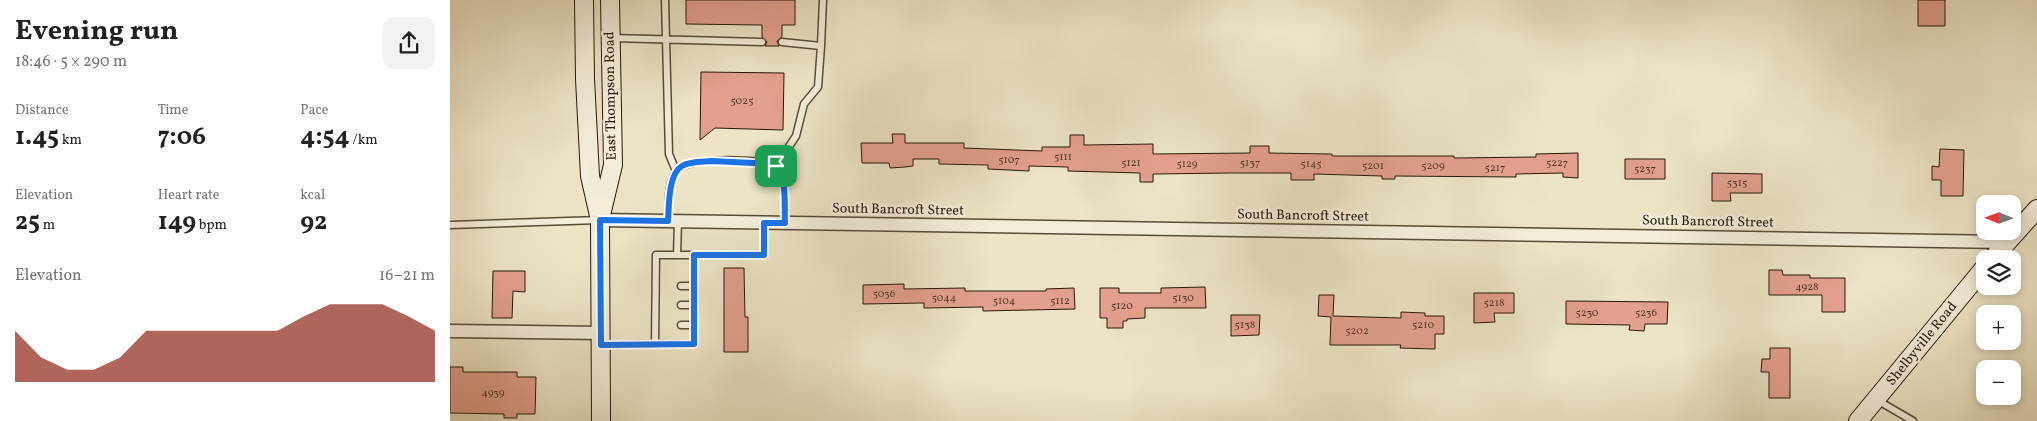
<!DOCTYPE html>
<html lang="en">
<head>
<meta charset="utf-8">
<style>
	body { margin:0; font-family:Vollkorn,serif; background:#f2f2f2; color:#202124; height:100vh; display:flex; flex-direction:column; font-size:19px; white-space:nowrap }
	* { box-sizing:border-box; margin:0 }
	p { font-size:16px; color:#757577 }
	.icon { flex:none; width:28px; height:28px; fill:none; stroke:currentColor; stroke-width:2; stroke-linecap:round; stroke-linejoin:round }
	.map { position:relative; flex:1; overflow:hidden }
	.sheet { display:flex; flex-direction:column; background:#fff; width:450px }
	.sheet>* { flex:none }
	.needle { width:32px; rotate:271deg }
	.fabs { position:absolute; left:1526px; top:195px; display:grid; gap:10px }
	.fabs a { display:grid; place-items:center; width:45px; height:45px; border-radius:10px; background:#fff; box-shadow:0 2px 8px #0003; font-size:25px }
	.pin { position:absolute; display:grid; place-items:center; width:42px; height:42px; color:#fff; margin:-21px; border-radius:10px; box-shadow:0 2px 8px #0006 }
	.round { display:grid; place-items:center; flex:none; width:52px; height:52px; border-radius:10px; background:#f2f2f2 }
	.head { display:flex; align-items:center; justify-content:space-between; height:85px; padding:0 15px }
	h1 { font-size:28px; font-weight:700; line-height:38px }
	.stats { display:grid; grid-template-columns:repeat(3,1fr); gap:8px; height:85px; padding:5px 15px }
	.stats div { display:grid; align-content:center }
	.stats b { font-size:25px; font-weight:700 }
	.stats small { font-size:14px; font-weight:400 }
	.stats p { font-size:14px }
	.chart { height:140px; padding:10px 15px }
	.chart p { display:flex; justify-content:space-between }
	.chart svg { width:100%; height:90px; margin-top:5px; fill:#8f2418; opacity:.7 }
	main { display:flex; flex:1; min-height:0 }
	.map>svg:first-child { display:block }
	.building { fill:#e3a08e; stroke:#271908 }
	.lines { fill:none; stroke-linecap:round; stroke-linejoin:round }
	.lane-casing { stroke:#584c37; stroke-width:9 }
	.street-casing { stroke:#584c37; stroke-width:15 }
	.secondary-casing { stroke:#271908; stroke-width:20 }
	.lane { stroke:#f3edd9; stroke-width:6 }
	.street { stroke:#f3edd9; stroke-width:12 }
	.secondary { stroke:#f3edd9; stroke-width:18 }
	.route-casing { stroke:#fff; stroke-width:10 }
	.route { stroke:#1a73e8; stroke-width:6 }
	.labels { text-anchor:middle; dominant-baseline:central; stroke-width:5; stroke-linejoin:round; paint-order:stroke }
	.number-label { font-size:11px; fill:#563b2a }
	.street-label { font-size:14px; fill:#271908; stroke:#f3edd9 }
</style>
</head>
<body>
<main>
<section class="sheet">
<div class="head"><div><h1>Evening run</h1><p>18:46 · 5 × 290 m</p></div><a class="round"><svg class="icon" aria-label="share" viewBox="0 0 24 24"><path d="M12 15V3M7 8l5-5 5 5M5 13v7h14v-7"/></svg></a></div>
<div class="stats">
<div><p>Distance</p><b>1.45<small> km</small></b></div>
<div><p>Time</p><b>7:06</b></div>
<div><p>Pace</p><b>4:54<small> /km</small></b></div>
</div>
<div class="stats">
<div><p>Elevation</p><b>25<small> m</small></b></div>
<div><p>Heart rate</p><b>149<small> bpm</small></b></div>
<div><p>kcal</p><b>92</b></div>
</div>
<div class="chart"><p><span>Elevation</span>16–21 m</p>
<svg viewBox="0 0 160 44" preserveAspectRatio="none"><path d="M0 44V19L10 32L20 38L30 38L40 32L50 19L60 19L70 19L80 19L90 19L100 19L110 12L120 6L130 6L140 6L150 12L160 19V44z"/></svg>
</div>
</section>
<div class="map">
<svg width="1587" height="421" viewBox="0 0 1587 421">
	<rect width="100%" height="100%" fill="#ece4c5"/>
	<filter id="stains"><feTurbulence type="fractalNoise" baseFrequency=".004" numOctaves="4"/><feColorMatrix values="0 0 0 0 .2 0 0 0 0 .09 0 0 0 0 .02 0 0 0 .5 -.17"/></filter>
	<radialGradient id="worn" r=".72"><stop offset=".6" stop-color="#630" stop-opacity="0"/><stop offset="1" stop-color="#630" stop-opacity=".3"/></radialGradient>
	<path class="building" d="M 236,0 L 345,0 L 345,25 L 332,25 L 332,37 L 327,41 L 329,46 L 315,46 L 317,42 L 312,37 L 312,25 L 236,24 Z
		M 1468,0 L 1495,0 L 1495,26 L 1468,26 Z
		M 251,72 L 334,73 L 333,130 L 265,128 L 250,140 Z
		M 442,134 L 455,134 L 455,143 L 514,143 L 514,148 L 592,151 L 592,147 L 620,147 L 620,135 L 634,135 L 634,145 L 703,144 L 703,154 L 800,153 L 800,146 L 819,146 L 819,153 L 882,154 L 882,156 L 1004,156 L 1004,158 L 1086,157 L 1086,154 L 1128,153 L 1128,178 L 1113,177 L 1113,173 L 1066,174 L 1066,177 L 945,176 L 945,179 L 932,179 L 932,176 L 864,174 L 864,180 L 841,180 L 841,173 L 780,173 L 703,174 L 703,182 L 690,182 L 690,173 L 618,171 L 618,167 L 579,166 L 579,171 L 538,169 L 538,165 L 489,164 L 489,159 L 463,159 L 463,166 L 455,167 L 440,168 L 439,163 L 412,163 L 411,143 L 443,143 Z
		M 1490,149 L 1514,150 L 1513,196 L 1491,196 L 1491,180 L 1482,180 L 1482,166 L 1489,167 Z
		M 1175,159 L 1215,159 L 1215,179 L 1175,179 Z
		M 1262,173 L 1312,174 L 1312,193 L 1280,193 L 1281,201 L 1262,201 Z
		M 274,268 L 294,268 L 295,317 L 298,317 L 298,352 L 274,352 Z
		M 1319,270 L 1332,270 L 1333,275 L 1360,275 L 1360,278 L 1395,278 L 1395,312 L 1372,312 L 1372,295 L 1319,295 Z
		M 43,271 L 75,271 L 75,292 L 63,291 L 62,318 L 42,318 Z
		M 454,284 L 454,289 L 515,288 L 515,291 L 596,291 L 596,289 L 624,288 L 625,309 L 533,311 L 533,307 L 474,308 L 474,303 L 413,304 L 413,285 Z
		M 755,287 L 756,308 L 695,308 L 695,318 L 677,319 L 677,321 L 673,321 L 673,328 L 657,328 L 657,318 L 650,318 L 650,288 L 669,288 L 669,293 L 711,293 L 711,288 Z
		M 1024,293 L 1064,293 L 1064,313 L 1044,313 L 1045,322 L 1024,323 Z
		M 869,295 L 884,295 L 883,316 L 951,318 L 951,312 L 975,313 L 975,316 L 994,316 L 994,334 L 985,334 L 985,349 L 950,348 L 951,345 L 880,345 L 881,317 L 868,316 Z
		M 1116,301 L 1218,302 L 1217,324 L 1195,324 L 1194,331 L 1179,330 L 1180,325 L 1116,324 Z
		M 781,315 L 810,315 L 809,335 L 781,336 Z
		M 1320,348 L 1340,348 L 1340,398 L 1319,398 L 1319,372 L 1311,372 L 1312,359 L 1320,359 Z
		M 0,367 L 13,367 L 13,372 L 67,372 L 67,377 L 86,377 L 85,414 L 67,414 L 67,418 L 54,418 L 54,414 L 0,413 Z"/>
	<g class="lines">
		<defs>
			<path id="lane" d="M 215,0 L 219,154 L 226,171
				M 162,38 L 312,42
				M 332,42 L 371,46 L 373,0
				M 326,166 L 346,136 L 354,104 L 368,87 L 371,46
				M 218,221 C 219,206 217,185 226,172 C 236,155 305,161 324,163 C 338,177 334,205 335,223
				M 0,225 L 149,220
				M 227,255 L 228,221
				M 231,286 L 244,286
				M 231,305 L 244,305
				M 231,325 L 244,325
				M 205,344 L 244,344 L 244,255
				M 152,345 L 205,344 L 206,255 L 314,255 L 314,223
				M 1427,400 L 1463,421"/>
			<path id="street" d="M 150,220 L 1555,242
				M 0,331 L 151,333"/>
			<path id="secondary" d="M 134,0 L 135,79 L 140,176 L 150,220 L 151,421
				M 151,215 L 163,165 L 160,0
				M 1542,259 L 1587,209
				M 1408,421 L 1535,267"/>
		</defs>
		<use href="#lane" class="lane-casing"/>
		<use href="#street" class="street-casing"/>
		<use href="#secondary" class="secondary-casing"/>
		<use href="#lane" class="lane"/>
		<use href="#street" class="street"/>
		<use href="#secondary" class="secondary"/>
	</g>
	<g class="lines">
		<defs>
			<path id="route" d="M 262,161 L 324,164 C 338,177 334,205 335,223 L 314,223 L 314,255 L 244,255 L 244,344 L 151,345 L 150,220 L 218,221 C 219,207 218,174 232,166 C 240,161 253,162 262,161 Z"/>
		</defs>
		<use href="#route" class="route-casing"/>
		<use href="#route" class="route"/>
	</g>
	<g class="labels">
		<g class="number-label">
			<text x="292" y="101">5025</text>
			<text x="613" y="157">5111</text>
			<text x="559" y="160">5107</text>
			<text x="681" y="163">5121</text>
			<text x="800" y="163">5137</text>
			<text x="1107" y="163">5227</text>
			<text x="737" y="164">5129</text>
			<text x="861" y="164">5145</text>
			<text x="923" y="166">5201</text>
			<text x="983" y="166">5209</text>
			<text x="1045" y="168">5217</text>
			<text x="1195" y="169">5237</text>
			<text x="1287" y="183">5315</text>
			<text x="1357" y="287">4928</text>
			<text x="434" y="294">5036</text>
			<text x="494" y="298">5044</text>
			<text x="733" y="298">5130</text>
			<text x="554" y="301">5104</text>
			<text x="610" y="301">5112</text>
			<text x="1044" y="303">5218</text>
			<text x="672" y="306">5120</text>
			<text x="1137" y="313">5230</text>
			<text x="1196" y="313">5236</text>
			<text x="795" y="325">5138</text>
			<text x="973" y="325">5210</text>
			<text x="907" y="331">5202</text>
			<text x="43" y="393">4939</text>
		</g>
		<g class="street-label">
			<text transform="translate(161 96) rotate(-91)">East Thompson Road</text>
			<text transform="translate(448 210) rotate(1)">South Bancroft Street</text>
			<text transform="translate(853 216) rotate(1)">South Bancroft Street</text>
			<text transform="translate(1258 222) rotate(1)">South Bancroft Street</text>
			<text transform="translate(1472 344) rotate(-51)">Shelbyville Road</text>
		</g>
	</g>
	<rect width="100%" height="100%" filter="url(#stains)"/>
	<rect width="100%" height="100%" fill="url(#worn)"/>
</svg>
<div class="fabs">
<a><svg class="needle" viewBox="-14 -14 28 28"><path d="M0-13l5 13h-10z" fill="#e53935"/><path d="M0 13l5-13h-10z" fill="#757577"/></svg></a>
<a><svg class="icon" aria-label="layers" viewBox="0 0 24 24"><path d="M12 4l9 5-9 5-9-5zM3 14l9 5 9-5"/></svg></a>
<a>+</a>
<a>−</a>
</div>
<div class="pin" style="left:326px;top:166px;background:#1e9e55"><svg class="icon" aria-label="arrive" viewBox="0 0 24 24"><path d="M6 21V4h12l-3 4 3 4H6"/></svg></div>
</div>
</main>
</body>
</html>
